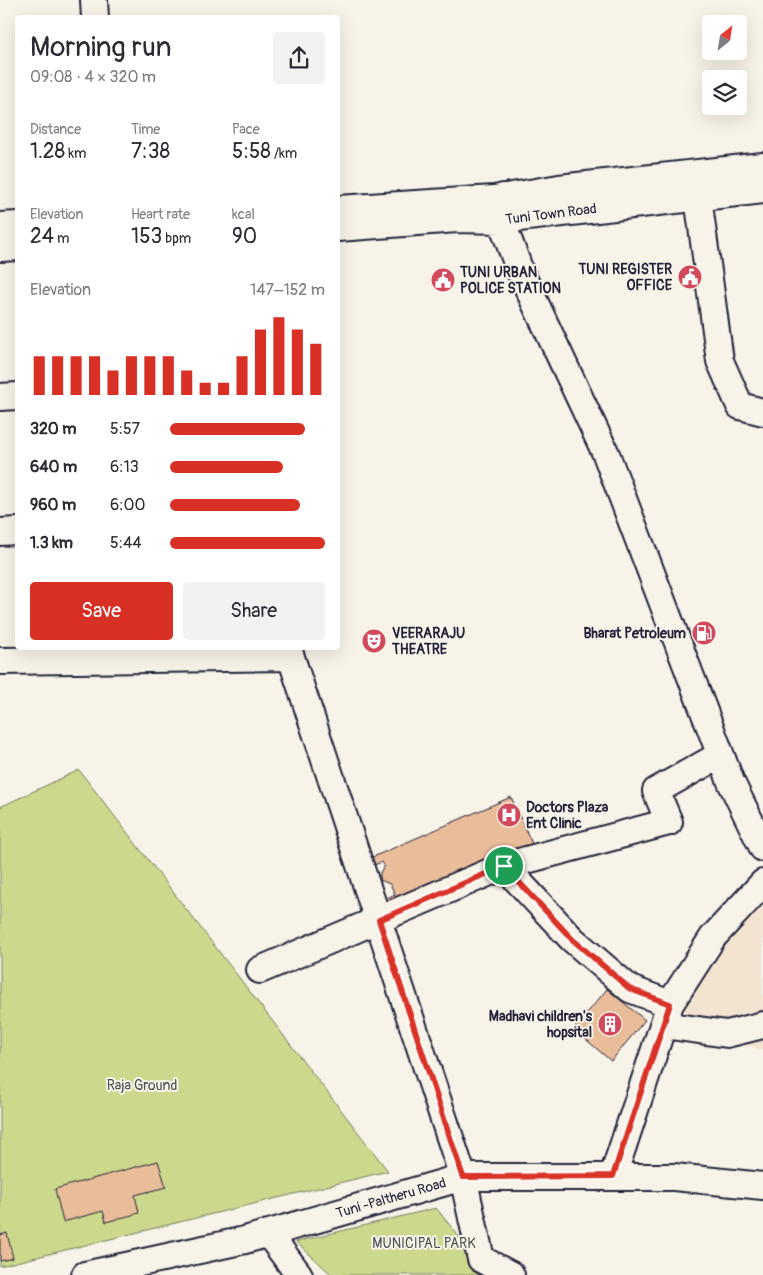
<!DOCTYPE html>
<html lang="en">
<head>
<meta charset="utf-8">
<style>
	body { margin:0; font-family:Pangolin,sans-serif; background:#f2f2f3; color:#2b2b33; height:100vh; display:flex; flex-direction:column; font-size:19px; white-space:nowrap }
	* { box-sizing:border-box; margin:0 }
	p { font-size:16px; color:#7c7c81 }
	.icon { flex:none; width:28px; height:28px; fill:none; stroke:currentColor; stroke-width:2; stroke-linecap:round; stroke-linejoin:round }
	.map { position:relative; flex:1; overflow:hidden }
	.sheet { position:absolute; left:15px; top:15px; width:325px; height:635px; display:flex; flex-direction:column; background:#fff; border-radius:5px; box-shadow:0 5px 20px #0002 }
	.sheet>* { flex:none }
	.needle { width:32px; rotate:30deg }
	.buttons { position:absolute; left:702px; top:15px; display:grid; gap:10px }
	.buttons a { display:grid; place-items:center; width:45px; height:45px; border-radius:5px; background:#fff; box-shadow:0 5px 20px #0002; font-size:25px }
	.pin { position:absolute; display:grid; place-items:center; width:42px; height:42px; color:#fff; margin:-21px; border:2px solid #fff; border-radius:50%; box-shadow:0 1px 5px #0007 }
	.round { display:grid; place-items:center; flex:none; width:52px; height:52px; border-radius:5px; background:#f2f2f3 }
	.overview { display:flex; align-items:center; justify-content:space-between; height:85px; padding:0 15px }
	h1 { font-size:28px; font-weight:600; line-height:38px }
	.stats { display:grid; grid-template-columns:repeat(3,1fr); gap:8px; height:85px; padding:5px 15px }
	.stats div { display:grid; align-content:center }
	.stats b { font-size:21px; font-weight:600 }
	.stats small { font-size:14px; font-weight:400 }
	.stats p { font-size:14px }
	.chart { height:140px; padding:10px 15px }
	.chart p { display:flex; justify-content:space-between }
	.chart svg { width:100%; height:90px; margin-top:5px; stroke:#d93025; stroke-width:6 }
	.primary-button { display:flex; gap:10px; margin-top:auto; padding:10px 15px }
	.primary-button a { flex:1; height:58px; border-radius:5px; background:#d93025; color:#fff; font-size:20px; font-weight:600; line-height:58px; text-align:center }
	.primary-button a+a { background:#f2f2f3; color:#2b2b33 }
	ul { padding:0 15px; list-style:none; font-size:16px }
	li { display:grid; grid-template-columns:80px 60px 1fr; align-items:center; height:38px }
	li i { height:12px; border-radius:6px; background:#d93025 }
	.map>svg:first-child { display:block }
	.built { fill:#f3e3d1 }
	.green { fill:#ccd88b; stroke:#777d63 }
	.building { fill:#eabd9a; stroke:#22223b }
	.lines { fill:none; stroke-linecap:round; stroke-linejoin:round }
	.minor-casing { stroke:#22223b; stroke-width:30 }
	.minor { stroke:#f7f3e8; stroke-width:26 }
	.route-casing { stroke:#fff; stroke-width:10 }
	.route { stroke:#d93025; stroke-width:6 }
	.labels { text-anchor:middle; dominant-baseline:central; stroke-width:4; stroke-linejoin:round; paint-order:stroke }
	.street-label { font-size:14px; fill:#22223b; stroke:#f7f3e8 }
	.poi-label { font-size:14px; font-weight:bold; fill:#22223b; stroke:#f7f3e8; text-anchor:end }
	.park-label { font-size:14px; fill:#4c504f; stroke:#f7f3e8 }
</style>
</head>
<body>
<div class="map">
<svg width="763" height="1275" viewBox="0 0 763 1275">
	<rect width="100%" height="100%" fill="#f7f3e8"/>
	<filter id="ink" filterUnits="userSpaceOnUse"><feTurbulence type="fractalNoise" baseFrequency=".02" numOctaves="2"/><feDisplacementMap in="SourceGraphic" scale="10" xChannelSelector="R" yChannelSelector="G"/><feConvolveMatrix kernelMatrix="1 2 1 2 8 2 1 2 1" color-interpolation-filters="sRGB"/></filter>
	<g filter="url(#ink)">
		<path class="built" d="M 763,907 L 763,1050 L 719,1036 L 714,1047 L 669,1032 L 679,1009 L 721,945 Z"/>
		<path class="green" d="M 79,770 L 388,1171 L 0,1266 L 0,807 Z
			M 436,1208 L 481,1264 L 498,1275 L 332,1275 L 296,1242 Z"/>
		<path class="building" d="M 511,797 L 533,846 L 389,906 L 385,899 L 395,894 L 390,884 L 380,880 L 380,873 L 384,865 L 382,862 L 371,866 L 368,859 Z
			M 607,989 L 645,1020 L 611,1061 L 574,1029 Z
			M 158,1161 L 166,1187 L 135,1195 L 139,1213 L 106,1222 L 103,1211 L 63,1222 L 55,1189 Z
			M 7,1233 L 13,1258 L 0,1261 L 0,1235 Z"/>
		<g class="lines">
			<defs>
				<path id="minor" d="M 94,0 L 95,18
					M 503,197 C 511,201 513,204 512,213 L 501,220 L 490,210 L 494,199 L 559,188 L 763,166
					M 698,197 L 720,361 L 740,406 L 763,412
					M 338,209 L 494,199
					M 501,220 L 520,271 L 606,454 L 731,782 L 763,848
					M 0,226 L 18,225
					M 338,228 L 457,219 L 501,220 L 763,190
					M 0,248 L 18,247
					M 0,397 L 18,396
					M 0,532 L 18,531
					M 288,648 L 463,1177 L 481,1259 L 511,1275
					M 0,661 L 291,657
					M 504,866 L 572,939 L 630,989 L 670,1004 L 713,937 L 763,883
					M 260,970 L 504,866 L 669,822 L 656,791 L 720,755
					M 663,1025 L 727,1034 L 763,1025
					M 613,1176 L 670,1004
					M 268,1233 L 299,1275
					M 85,1275 L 245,1240 L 463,1177 L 674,1177 L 763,1186"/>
			</defs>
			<use href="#minor" class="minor-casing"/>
			<use href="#minor" class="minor"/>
		</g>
	</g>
	<g class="lines" filter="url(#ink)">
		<defs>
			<path id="route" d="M 504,866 L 572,939 L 630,989 L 670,1004 L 613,1176 L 463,1177 L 379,920 Z"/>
		</defs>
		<use href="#route" class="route-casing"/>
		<use href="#route" class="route"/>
	</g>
	<defs>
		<symbol id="civic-disc" viewBox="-11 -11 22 22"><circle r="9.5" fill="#d1495b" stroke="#f7f3e8"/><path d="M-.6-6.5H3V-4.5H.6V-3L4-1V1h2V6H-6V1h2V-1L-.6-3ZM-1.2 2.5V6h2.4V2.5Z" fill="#fff"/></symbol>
		<symbol id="fuel-disc" viewBox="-11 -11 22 22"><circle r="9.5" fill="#d1495b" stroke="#f7f3e8"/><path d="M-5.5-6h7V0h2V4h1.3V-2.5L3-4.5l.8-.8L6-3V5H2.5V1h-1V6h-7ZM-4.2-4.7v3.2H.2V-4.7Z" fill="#fff"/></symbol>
		<symbol id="theatre-disc" viewBox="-11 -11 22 22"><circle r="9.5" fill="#d1495b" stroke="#f7f3e8"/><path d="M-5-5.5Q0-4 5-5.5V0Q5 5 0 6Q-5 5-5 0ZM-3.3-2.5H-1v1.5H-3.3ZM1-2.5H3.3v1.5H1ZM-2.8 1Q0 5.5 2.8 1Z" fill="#fff"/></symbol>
		<symbol id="hospital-disc" viewBox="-11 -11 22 22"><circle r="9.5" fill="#d1495b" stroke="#f7f3e8"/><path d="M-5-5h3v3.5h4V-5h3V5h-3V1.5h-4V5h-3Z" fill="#fff"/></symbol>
		<symbol id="building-disc" viewBox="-11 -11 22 22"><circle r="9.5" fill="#d1495b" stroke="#f7f3e8"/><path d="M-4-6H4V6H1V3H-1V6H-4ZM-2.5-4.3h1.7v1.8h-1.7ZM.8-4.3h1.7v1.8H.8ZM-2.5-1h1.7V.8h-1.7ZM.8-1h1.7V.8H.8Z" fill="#fff"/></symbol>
	</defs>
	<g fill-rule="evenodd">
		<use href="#civic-disc" x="676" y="263" width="28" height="28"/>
		<use href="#civic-disc" x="429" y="266" width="28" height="28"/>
		<use href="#fuel-disc" x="690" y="619" width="28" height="28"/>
		<use href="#theatre-disc" x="360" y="627" width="28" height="28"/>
		<use href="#hospital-disc" x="495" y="801" width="28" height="28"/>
		<use href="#building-disc" x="596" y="1010" width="28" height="28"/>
	</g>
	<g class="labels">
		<g class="street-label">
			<text transform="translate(551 214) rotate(-7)">Tuni Town Road</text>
			<text transform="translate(391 1198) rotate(-16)">Tuni -Paltheru Road</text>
		</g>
		<g class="poi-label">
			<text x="672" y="269">TUNI REGISTER<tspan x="672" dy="16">OFFICE</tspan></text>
			<text x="460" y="272" text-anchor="start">TUNI URBAN<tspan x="460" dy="16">POLICE STATION</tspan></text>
			<text x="392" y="633" text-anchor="start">VEERARAJU<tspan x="392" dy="16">THEATRE</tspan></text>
			<text x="686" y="633">Bharat Petroleum</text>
			<text x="526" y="807" text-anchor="start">Doctors Plaza<tspan x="526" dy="16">Ent Clinic</tspan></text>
			<text x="592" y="1016">Madhavi children's<tspan x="592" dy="16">hopsital</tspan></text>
		</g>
		<g class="park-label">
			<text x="142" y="1085">Raja Ground</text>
			<text x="424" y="1243">MUNICIPAL PARK</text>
		</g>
	</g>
</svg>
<div class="buttons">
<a><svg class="needle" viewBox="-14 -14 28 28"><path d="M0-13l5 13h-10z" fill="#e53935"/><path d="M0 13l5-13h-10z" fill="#7c7c81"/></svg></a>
<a><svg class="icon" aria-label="layers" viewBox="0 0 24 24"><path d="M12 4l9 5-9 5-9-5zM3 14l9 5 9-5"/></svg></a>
</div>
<div class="pin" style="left:504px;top:866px;background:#1e9e55"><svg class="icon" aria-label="arrive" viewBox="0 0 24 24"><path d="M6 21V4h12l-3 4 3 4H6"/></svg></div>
<section class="sheet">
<div class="overview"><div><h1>Morning run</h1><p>09:08 · 4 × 320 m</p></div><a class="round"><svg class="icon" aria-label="share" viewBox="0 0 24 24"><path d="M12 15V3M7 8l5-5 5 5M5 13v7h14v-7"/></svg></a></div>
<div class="stats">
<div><p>Distance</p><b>1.28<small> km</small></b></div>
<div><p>Time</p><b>7:38</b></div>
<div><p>Pace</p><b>5:58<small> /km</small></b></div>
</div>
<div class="stats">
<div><p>Elevation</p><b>24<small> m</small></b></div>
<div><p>Heart rate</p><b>153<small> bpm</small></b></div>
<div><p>kcal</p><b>90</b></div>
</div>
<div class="chart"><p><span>Elevation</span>147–152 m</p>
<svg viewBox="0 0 160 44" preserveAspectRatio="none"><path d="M5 44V25M15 44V25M25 44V25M35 44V25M45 44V32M55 44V25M65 44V25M75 44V25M85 44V32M95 44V38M105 44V38M115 44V25M125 44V12M135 44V6M145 44V12M155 44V19"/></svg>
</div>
<ul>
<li><b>320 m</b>5:57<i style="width:87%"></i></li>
<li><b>640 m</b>6:13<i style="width:73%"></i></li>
<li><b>960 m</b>6:00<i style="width:84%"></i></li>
<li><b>1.3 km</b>5:44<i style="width:100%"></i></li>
</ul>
<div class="primary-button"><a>Save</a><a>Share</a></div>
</section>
</div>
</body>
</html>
